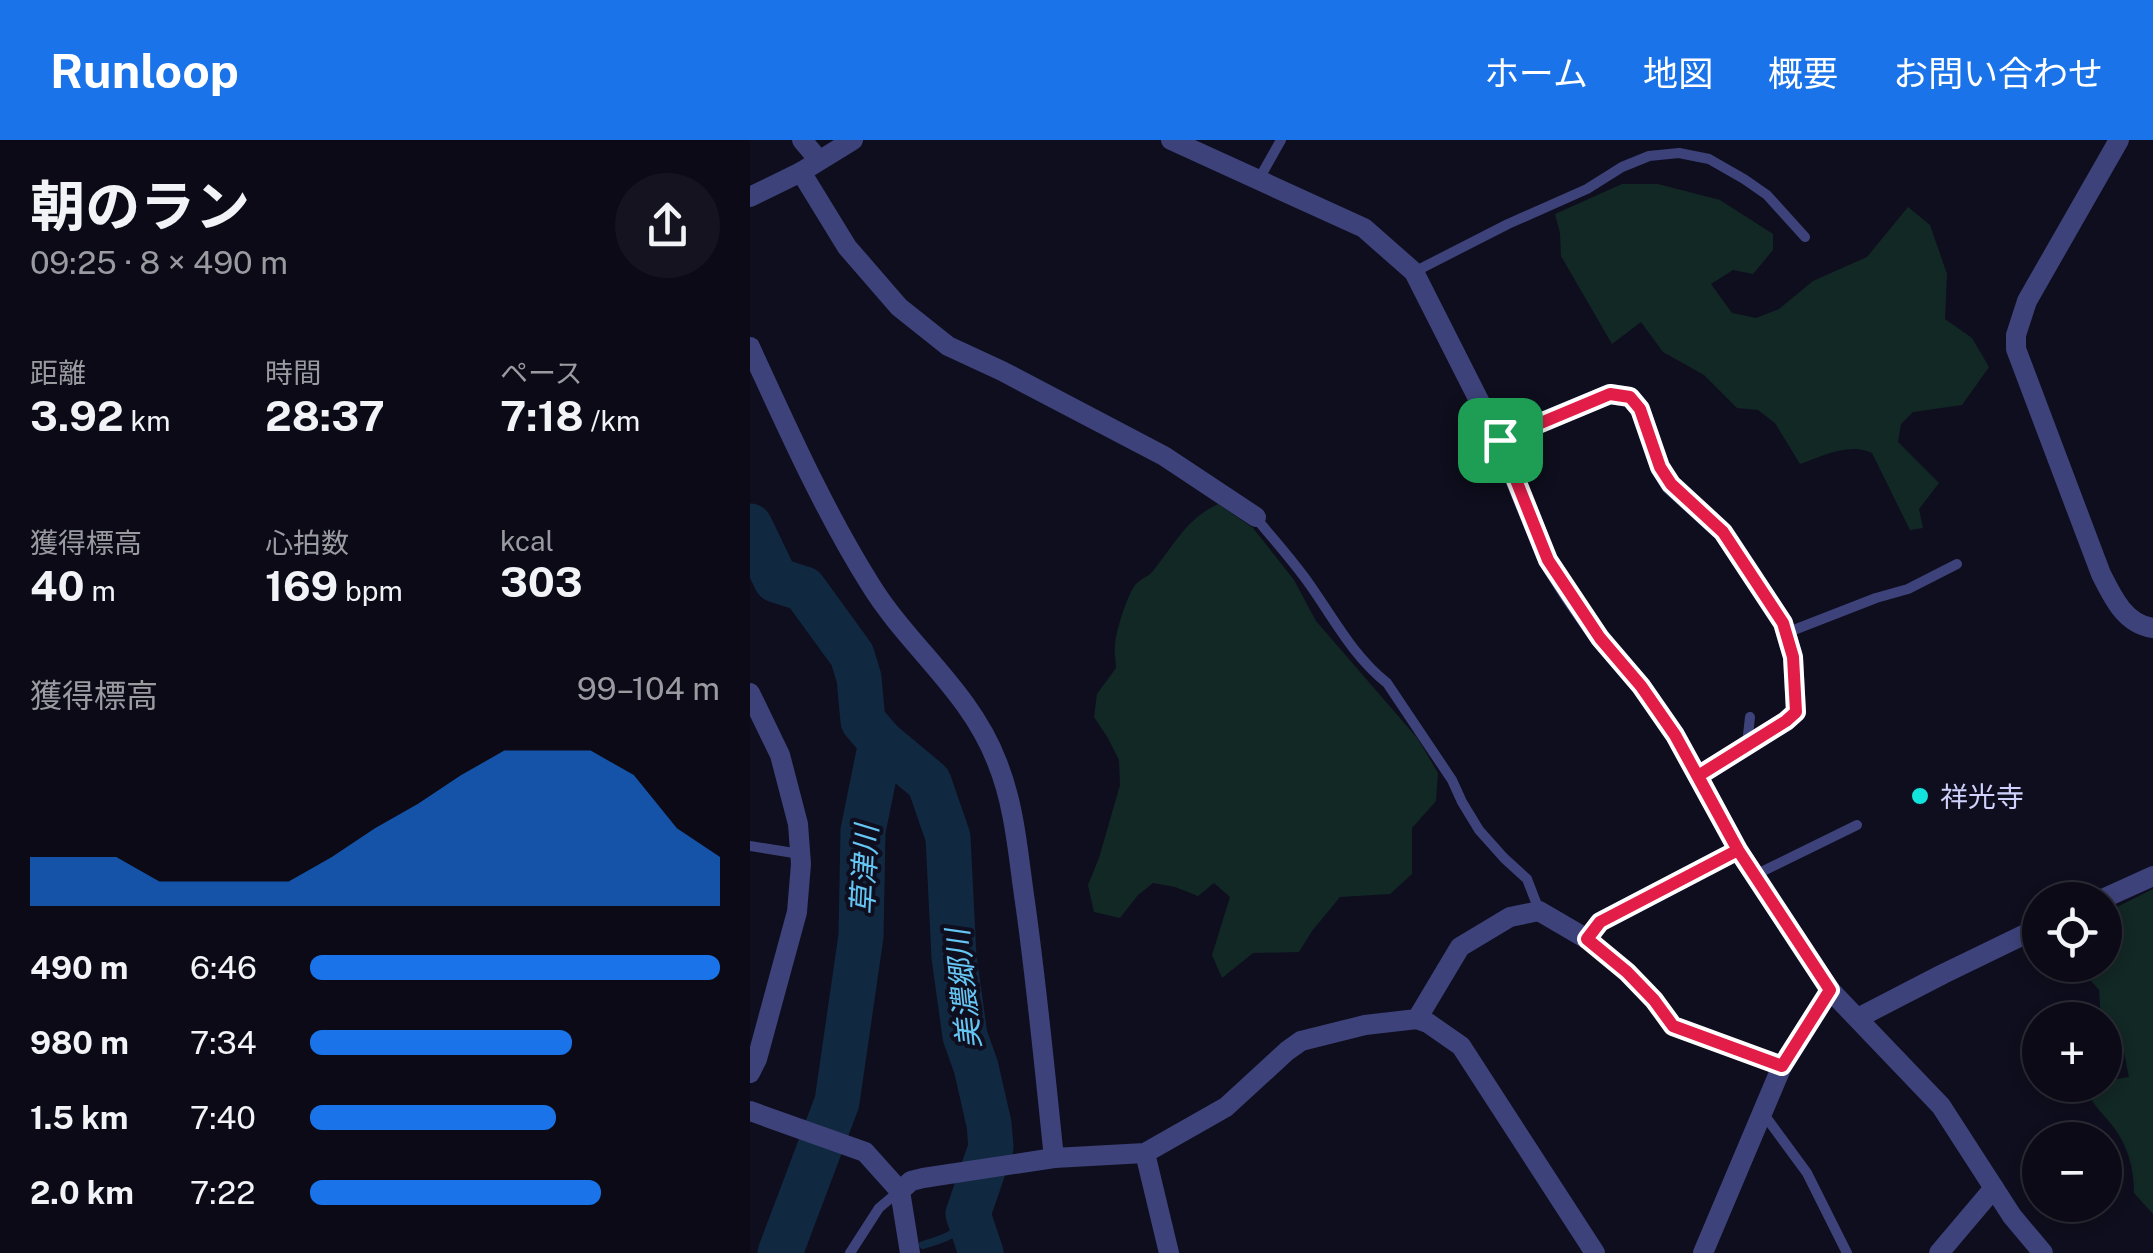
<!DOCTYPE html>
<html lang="ja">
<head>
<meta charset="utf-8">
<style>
	body { margin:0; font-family:"Public Sans","Noto Sans JP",sans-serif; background:#14131f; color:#f1f3f6; height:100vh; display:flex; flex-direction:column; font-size:38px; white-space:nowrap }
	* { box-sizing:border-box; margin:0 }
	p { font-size:32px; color:#9a9aa1 }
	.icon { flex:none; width:55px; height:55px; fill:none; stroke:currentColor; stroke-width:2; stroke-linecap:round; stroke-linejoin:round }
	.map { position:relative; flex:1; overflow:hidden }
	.side { display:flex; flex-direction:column; background:#0b0a16; width:750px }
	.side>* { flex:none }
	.tools { position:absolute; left:1272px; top:742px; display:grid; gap:20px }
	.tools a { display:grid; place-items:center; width:100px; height:100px; border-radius:50%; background:#0b0a16; box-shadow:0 5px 15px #0003,0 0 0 2px #2b2b35; font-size:50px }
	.pin { position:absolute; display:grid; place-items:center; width:85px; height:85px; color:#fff; margin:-42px; border-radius:20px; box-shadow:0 5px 15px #0006 }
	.round { display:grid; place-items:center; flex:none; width:105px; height:105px; border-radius:52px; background:#14131f }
	.head { display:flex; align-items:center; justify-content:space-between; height:170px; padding:0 30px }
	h1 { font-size:55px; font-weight:700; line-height:75px }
	.metrics { display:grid; grid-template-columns:repeat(3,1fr); gap:15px; height:170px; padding:10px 30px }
	.metrics div { display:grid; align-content:center }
	.metrics b { font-size:42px; font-weight:700 }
	.metrics small { font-size:28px; font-weight:400 }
	.metrics p { font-size:28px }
	.chart { height:280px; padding:20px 30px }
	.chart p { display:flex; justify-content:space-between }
	.chart svg { width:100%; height:180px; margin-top:10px; fill:#1a73e8; opacity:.7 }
	ul { padding:0 30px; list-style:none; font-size:32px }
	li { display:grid; grid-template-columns:160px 120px 1fr; align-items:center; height:75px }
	li i { height:25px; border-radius:12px; background:#1a73e8 }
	header { display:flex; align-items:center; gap:60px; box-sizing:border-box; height:140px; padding:0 50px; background:#1a73e8; color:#fff }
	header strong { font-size:48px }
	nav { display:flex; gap:55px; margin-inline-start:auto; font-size:35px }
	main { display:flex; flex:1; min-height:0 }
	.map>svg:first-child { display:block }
	.green { fill:#122824 }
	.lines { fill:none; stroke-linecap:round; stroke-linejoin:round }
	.stream { stroke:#112940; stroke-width:8 }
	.river { stroke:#112940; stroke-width:45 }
	.service { stroke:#3d437a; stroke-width:10 }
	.minor { stroke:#3d437a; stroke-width:20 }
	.tertiary { stroke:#3d437a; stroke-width:20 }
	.route-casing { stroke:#fff; stroke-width:20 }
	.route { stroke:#e11d48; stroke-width:12 }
	.poi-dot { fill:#12e4dd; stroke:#0f0e1e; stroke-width:4 }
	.labels { text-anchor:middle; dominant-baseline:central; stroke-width:8; stroke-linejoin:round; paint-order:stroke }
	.poi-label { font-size:28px; fill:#cfd0fb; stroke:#0f0e1e; text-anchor:start }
	.water-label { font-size:30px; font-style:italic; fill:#65c5f3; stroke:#0f0e1e }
</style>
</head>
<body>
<header>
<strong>Runloop</strong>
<nav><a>ホーム</a><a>地図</a><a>概要</a><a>お問い合わせ</a></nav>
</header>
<main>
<section class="side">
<div class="head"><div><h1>朝のラン</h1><p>09:25 · 8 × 490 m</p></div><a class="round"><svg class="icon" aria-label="share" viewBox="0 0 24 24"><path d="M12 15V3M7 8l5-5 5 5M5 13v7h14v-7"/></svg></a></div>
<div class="metrics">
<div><p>距離</p><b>3.92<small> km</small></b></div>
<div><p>時間</p><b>28:37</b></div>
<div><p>ペース</p><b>7:18<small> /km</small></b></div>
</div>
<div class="metrics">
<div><p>獲得標高</p><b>40<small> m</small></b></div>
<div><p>心拍数</p><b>169<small> bpm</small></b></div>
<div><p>kcal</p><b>303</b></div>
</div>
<div class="chart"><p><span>獲得標高</span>99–104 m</p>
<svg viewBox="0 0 160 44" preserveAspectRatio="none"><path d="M0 44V32L10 32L20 32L30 38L40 38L50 38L60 38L70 32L80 25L90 19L100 12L110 6L120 6L130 6L140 12L150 25L160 32V44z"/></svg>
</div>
<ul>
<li><b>490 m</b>6:46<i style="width:100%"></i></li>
<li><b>980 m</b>7:34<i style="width:64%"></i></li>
<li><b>1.5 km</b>7:40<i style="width:60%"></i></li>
<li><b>2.0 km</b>7:22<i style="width:71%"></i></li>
</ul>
</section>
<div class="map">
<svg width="1403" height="1113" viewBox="0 0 1403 1113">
	<rect width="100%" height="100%" fill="#0f0e1e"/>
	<path class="green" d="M 872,44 L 908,44 L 970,60 L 1023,94 L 1023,110 L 1003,134 L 983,130 L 961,144 L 982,173 L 1006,178 L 1029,169 L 1063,141 L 1117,117 L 1158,67 L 1180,85 L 1197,134 L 1195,179 L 1222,198 L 1239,227 L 1212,265 L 1163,272 L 1151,284 L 1148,302 L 1189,343 L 1169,369 L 1173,388 L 1160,390 L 1122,313 C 1100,302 1072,316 1050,324 L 1025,283 L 1008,270 L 987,268 L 954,235 L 913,212 L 891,182 L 862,204 L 811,116 L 810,93 L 805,74 Z
		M 468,364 L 503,388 L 544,440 L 566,481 L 668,599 L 688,633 L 686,661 L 662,688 L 662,734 L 640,754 L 590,757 L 562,791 L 549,812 L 503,813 L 472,838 L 462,815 L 480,757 L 464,743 L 448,756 L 425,747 L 403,743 L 388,755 L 370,778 L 344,772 L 338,745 L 349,718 L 370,645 L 369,620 L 358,598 L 344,577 L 347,554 L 366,528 C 366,521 364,512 365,505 C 366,491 377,456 385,445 C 390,439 398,437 403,431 C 425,404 435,380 468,364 Z
		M 1403,749 L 1403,1074 L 1384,1053 C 1384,1029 1378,1005 1362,985 C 1352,972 1346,969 1338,953 L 1347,945 L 1355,945 L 1355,941 L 1379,937 L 1374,912 L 1355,892 L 1355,880 L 1351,880 L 1349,850 L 1327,825 L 1355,825 L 1355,773 Z"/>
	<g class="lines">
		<path class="stream" d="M 173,1105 C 195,1098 207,1096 218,1074"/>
		<path class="river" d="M 0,386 L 26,440 L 54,449 L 102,515 L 109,538 L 113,581 L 131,602 L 179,642 L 198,697 L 204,817 L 215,896 L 226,927 L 239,984 L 241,1007 L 218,1074 L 231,1113
			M 30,1113 L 87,962 L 111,796 L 113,691 L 131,602"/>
		<path class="service" d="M 509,39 L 531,0
			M 664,132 L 758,84 L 837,49 L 872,27 L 899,16 L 929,13 L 959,19 L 994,39 L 1017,55 L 1055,97
			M 506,378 C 524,400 544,422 560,445 C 584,479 603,516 637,543 L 702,640 L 712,662 L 729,690 L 754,718 L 777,739 L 789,770
			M 1036,493 L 1126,458 L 1158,449 L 1207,424
			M 997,604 L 1000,577
			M 0,706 L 50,714
			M 1005,735 L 1107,685
			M 837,799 L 877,832 L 904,860 L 923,886 L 1032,926
			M 1013,973 L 1057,1033 L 1097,1113
			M 100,1113 L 129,1068 L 148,1052"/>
		<path class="minor" d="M 52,0 L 68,19
			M 1369,0 L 1277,161 L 1266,195 L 1266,209 L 1351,434 C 1363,458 1375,484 1403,488
			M 51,32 L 97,107 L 149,167 L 198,206 L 252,231 L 414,316 L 506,377
			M 749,300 L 860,254 L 880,257 L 890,269 L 910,327 L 921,345 L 973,392 L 1033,483 L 1043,517 L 1046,572 L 1036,581 L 948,636
			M 1350,760 L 1403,736
			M 1108,878 L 1193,834 L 1290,787
			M 667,879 L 710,807 L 760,777 L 789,771 L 837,799 L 850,782 L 988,710
			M 0,971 L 115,1012 L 150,1051 L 160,1113
			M 395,1013 L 419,1113
			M 150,1051 L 161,1041 L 173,1038 L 304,1018 L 395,1013 L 476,967 L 537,911 L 551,901 L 615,885 L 667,879 L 678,883 L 711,906 L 845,1113
			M 953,1113 L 1032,926 L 1080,850
			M 1189,1113 L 1244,1048"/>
		<path class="tertiary" d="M 421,0 L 614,88 L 664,132 L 749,300 L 798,420 L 820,455 L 850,498 L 891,546 L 925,595 L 988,710 L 1080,850 L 1191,966 L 1262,1076 L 1293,1113
			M 0,57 L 51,32 L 103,0
			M 0,207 C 37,287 73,369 120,444 C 158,506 220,551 247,622 C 265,666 268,715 275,762 C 287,847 295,933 304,1018
			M 0,553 L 30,615 L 48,684 L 51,724 L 47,772 L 7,919 L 0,933"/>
	</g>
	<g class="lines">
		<defs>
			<path id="route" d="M 750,300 L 798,420 L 850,498 L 891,546 L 925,595 L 988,710 L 850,782 L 837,799 L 877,832 L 904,860 L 923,886 L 1032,926 L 1080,850 L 988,710 L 948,636 L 1036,581 L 1046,572 L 1043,517 L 1033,483 L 973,392 L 921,344 L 910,327 L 890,269 L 880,257 L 860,254 L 750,300"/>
		</defs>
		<use href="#route" class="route-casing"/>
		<use href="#route" class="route"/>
	</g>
	<circle class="poi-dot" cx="1170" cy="656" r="10"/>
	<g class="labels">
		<g class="poi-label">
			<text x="1190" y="656">祥光寺</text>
		</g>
		<g class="water-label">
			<text transform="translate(114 730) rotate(-87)">草津川</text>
			<text transform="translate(213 849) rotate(-96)">美濃郷川</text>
		</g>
	</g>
</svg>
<div class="tools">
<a><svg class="icon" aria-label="locate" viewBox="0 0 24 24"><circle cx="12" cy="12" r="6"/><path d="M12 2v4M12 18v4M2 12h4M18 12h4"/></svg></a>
<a>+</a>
<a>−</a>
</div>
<div class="pin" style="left:750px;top:300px;background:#1e9e55"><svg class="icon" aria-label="arrive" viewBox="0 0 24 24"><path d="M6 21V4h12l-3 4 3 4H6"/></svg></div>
</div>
</main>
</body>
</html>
